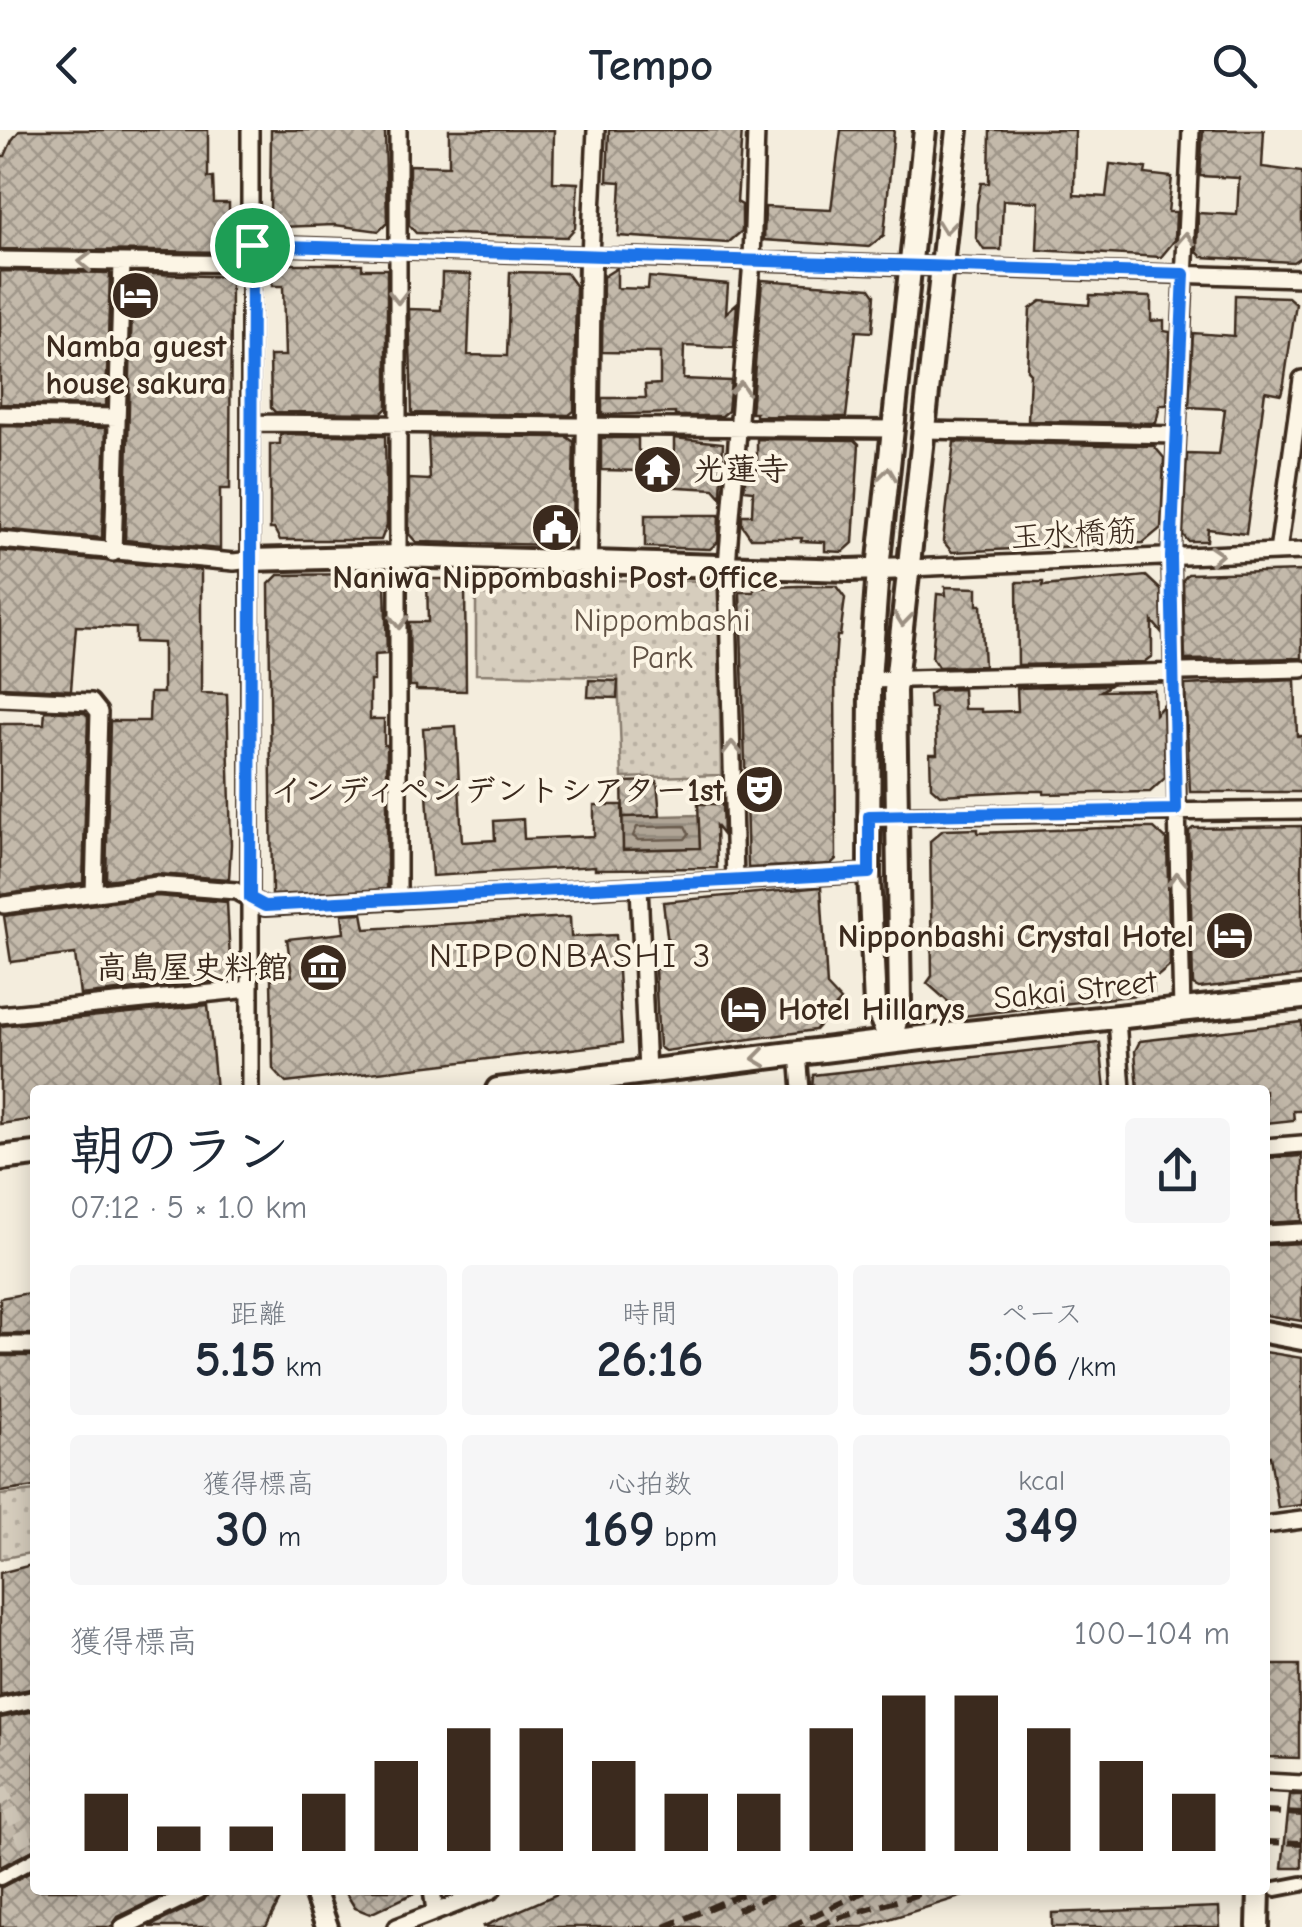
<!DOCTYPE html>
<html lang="ja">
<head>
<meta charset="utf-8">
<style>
	body { margin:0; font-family:"Comic Neue","Klee One",sans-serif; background:#f6f6f7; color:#1f2937; height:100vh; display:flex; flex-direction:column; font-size:38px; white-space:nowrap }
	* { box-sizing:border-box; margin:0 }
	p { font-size:32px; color:#747a83 }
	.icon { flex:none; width:55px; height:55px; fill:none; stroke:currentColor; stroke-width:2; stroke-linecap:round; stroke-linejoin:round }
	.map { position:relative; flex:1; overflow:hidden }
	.details { position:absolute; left:30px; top:955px; width:1240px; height:810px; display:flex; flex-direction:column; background:#fff; border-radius:10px; box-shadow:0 5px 25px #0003 }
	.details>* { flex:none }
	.pin { position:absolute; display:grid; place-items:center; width:85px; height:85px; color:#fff; margin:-42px; border:5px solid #fff; border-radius:50%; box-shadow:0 2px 10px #0007 }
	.round { display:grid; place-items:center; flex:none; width:105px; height:105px; border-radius:10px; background:#f6f6f7 }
	.summary { display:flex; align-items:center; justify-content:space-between; height:170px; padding:0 40px }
	h1 { font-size:55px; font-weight:600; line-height:75px }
	.stats { display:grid; grid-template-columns:repeat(3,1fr); gap:15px; height:170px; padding:10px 40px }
	.stats div { display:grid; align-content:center; border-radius:10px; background:#f6f6f7; text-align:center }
	.stats b { font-size:50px; font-weight:600 }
	.stats small { font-size:28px; font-weight:400 }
	.stats p { font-size:28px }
	.chart { height:280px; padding:20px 40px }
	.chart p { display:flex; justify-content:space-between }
	.chart svg { width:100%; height:180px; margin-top:10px; stroke:#3b2a1e; stroke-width:6 }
	header { display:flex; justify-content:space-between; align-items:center; height:130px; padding:0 40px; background:#fff; font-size:45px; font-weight:600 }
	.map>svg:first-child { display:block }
	.park { fill:url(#park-dots); stroke:#887c6e; stroke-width:2.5 }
	.water { fill:url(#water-rules); stroke:#817466; stroke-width:2.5 }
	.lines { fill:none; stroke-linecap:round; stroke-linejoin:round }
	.shore { stroke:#6a5b4e; stroke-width:2.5 }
	.building { fill:url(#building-cross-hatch); stroke:#3b2a1e; stroke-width:2.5 }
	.minor-tunnel { stroke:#cfc6b7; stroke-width:15; stroke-dasharray:15 8; stroke-linecap:butt }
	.pedestrian-casing { stroke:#3b2a1e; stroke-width:20 }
	.minor-casing { stroke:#3b2a1e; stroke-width:22 }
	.tertiary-casing { stroke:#3b2a1e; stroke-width:28 }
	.secondary-casing { stroke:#3b2a1e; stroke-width:30 }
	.pedestrian { stroke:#fcf5e5; stroke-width:12 }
	.minor { stroke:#fcf5e5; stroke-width:15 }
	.tertiary { stroke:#fcf5e5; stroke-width:20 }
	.secondary { stroke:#fcf5e5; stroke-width:22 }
	.rail { stroke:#3b2a1e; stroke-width:6; stroke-dasharray:15 8; stroke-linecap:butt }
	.oneway { stroke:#9c9082 }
	.route-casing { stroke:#fff; stroke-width:20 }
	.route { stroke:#1a73e8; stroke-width:12 }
	.labels { text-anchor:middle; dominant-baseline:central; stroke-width:8; stroke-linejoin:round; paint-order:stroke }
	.poi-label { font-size:32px; font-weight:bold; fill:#3b2a1e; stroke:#fcf5e5; text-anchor:end }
	.street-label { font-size:32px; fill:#3b2a1e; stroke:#fcf5e5 }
	.park-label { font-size:32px; fill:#625346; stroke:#fcf5e5 }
	.neighbourhood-label { font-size:35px; letter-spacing:2.5px; fill:#3b2a1e; stroke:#fcf5e5 }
</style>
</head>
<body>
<header><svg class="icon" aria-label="back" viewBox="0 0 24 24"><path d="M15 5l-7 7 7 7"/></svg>Tempo<svg class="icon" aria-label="search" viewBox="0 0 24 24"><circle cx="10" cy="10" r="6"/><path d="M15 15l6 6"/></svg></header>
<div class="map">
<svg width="1302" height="1797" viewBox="0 0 1302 1797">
	<defs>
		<pattern id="park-dots" width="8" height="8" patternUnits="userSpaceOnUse" patternTransform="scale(2.5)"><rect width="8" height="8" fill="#d6cdbd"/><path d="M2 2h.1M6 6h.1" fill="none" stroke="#b9b0a2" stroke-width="1.8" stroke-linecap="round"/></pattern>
		<pattern id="water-rules" width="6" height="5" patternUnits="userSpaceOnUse" patternTransform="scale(2.5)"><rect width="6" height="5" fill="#b0a596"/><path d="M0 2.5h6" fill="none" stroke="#90877a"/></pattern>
		<pattern id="building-cross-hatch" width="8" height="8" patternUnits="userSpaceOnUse" patternTransform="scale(2.5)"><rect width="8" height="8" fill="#c3b9aa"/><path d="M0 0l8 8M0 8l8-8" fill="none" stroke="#a0978a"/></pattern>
	</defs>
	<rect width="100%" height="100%" fill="#f4eddd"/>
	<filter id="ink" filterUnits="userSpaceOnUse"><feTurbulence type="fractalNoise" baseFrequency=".01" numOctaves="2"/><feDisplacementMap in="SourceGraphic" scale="20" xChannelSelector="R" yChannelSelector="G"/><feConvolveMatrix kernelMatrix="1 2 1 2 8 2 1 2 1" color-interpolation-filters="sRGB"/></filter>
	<g filter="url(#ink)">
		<path class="park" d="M 476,449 L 710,451 L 718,460 L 721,645 L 622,648 L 618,547 L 476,544 Z
			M 35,1361 L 35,1422 L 0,1429 L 0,1365 Z"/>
		<path class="water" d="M 699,685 L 700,718 L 623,720 L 623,687 Z"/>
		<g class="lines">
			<path class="shore" d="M 685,696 L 689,704 L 685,709 L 638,710 L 633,706 L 637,697 Z"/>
		</g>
		<path class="building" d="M 20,0 L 208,0 L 208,48 L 213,47 L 214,73 L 229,73 L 229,122 L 0,119 L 1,26 L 5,26 L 12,10 Z
			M 271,0 L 385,0 L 387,93 L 379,101 L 335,95 L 279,97 L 270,86 Z
			M 449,0 L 554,0 L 553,52 L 578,53 L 575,98 L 567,107 L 416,103 L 409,95 L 409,35 L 449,36 Z
			M 609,0 L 742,0 L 737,72 L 742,75 L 742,101 L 728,113 L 618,106 L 621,52 L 607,51 Z
			M 841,0 L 894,0 L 884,105 L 869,117 L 764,110 L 765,77 L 831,80 Z
			M 990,0 L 1075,0 L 1074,65 L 1106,67 L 1110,34 L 1146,38 L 1145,44 L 1172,47 L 1168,82 L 1176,82 L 1175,110 L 1161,127 L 1037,120 L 1039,72 L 1003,70 L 1001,120 L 984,120 L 976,108 L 977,74 L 981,53 L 989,53 Z
			M 1203,0 L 1264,0 L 1262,37 L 1302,42 L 1302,126 L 1293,132 L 1202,127 L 1197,122 L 1198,83 L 1237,85 L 1239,48 L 1200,46 Z
			M 294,134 L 362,134 L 362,139 L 387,139 L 387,278 L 382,283 L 275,282 L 271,278 L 270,226 L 285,226 L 283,156 L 272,156 L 272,143 L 279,135 Z
			M 617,138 L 617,158 L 648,159 L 649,147 L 728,154 L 726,183 L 737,173 L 734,218 L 684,216 L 683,249 L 731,251 L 728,281 L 722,286 L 675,286 L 675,283 L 602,285 L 602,268 L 646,268 L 645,255 L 660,254 L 660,223 L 602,222 L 603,147 Z
			M 0,141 L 110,143 L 106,276 L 0,274 Z
			M 510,142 L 566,143 L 576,157 L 574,281 L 569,285 L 412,283 L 409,179 L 441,180 L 442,143 L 471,144 L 468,225 L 507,226 Z
			M 133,143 L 231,147 L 230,359 L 220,359 L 220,419 L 125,410 Z
			M 762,150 L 870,158 L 875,165 L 872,202 L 856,201 L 846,287 L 756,286 L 756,283 L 751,283 Z
			M 1090,165 L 1151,167 L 1151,191 L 1164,190 L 1164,201 L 1170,202 L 1167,275 L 1160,275 L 1156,293 L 1028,291 L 1030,243 L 1027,240 L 1030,179 L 1041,171 L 1089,175 Z
			M 1235,165 L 1288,167 L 1296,174 L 1284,253 L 1281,264 L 1265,261 L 1246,404 L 1208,399 L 1207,411 L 1188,411 L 1183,405 L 1187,324 L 1219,325 L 1225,279 L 1189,277 L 1193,203 L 1234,206 Z
			M 0,296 L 106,298 L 102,408 L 0,399 Z
			M 280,304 L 385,306 L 387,395 L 381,410 L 280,410 L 274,399 L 270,399 L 270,314 L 280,314 Z
			M 428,306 L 567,307 L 574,312 L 572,399 L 566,409 L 554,415 L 416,412 L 409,404 L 409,349 L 430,350 Z
			M 601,308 L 638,308 L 638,320 L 642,322 L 674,324 L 674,308 L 723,313 L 721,367 L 714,359 L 644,355 L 645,341 L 601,340 Z
			M 757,309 L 855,310 L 859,314 L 853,413 L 843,422 L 825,421 L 825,412 L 801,411 L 802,408 L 751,408 L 742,395 L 742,385 L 752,385 L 753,361 L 744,360 L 746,344 L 757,345 Z
			M 954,312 L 1154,316 L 1164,328 L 1161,398 L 1143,413 L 952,422 L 943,411 Z
			M 645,385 L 719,385 L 718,412 L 710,419 L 645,417 Z
			M 0,421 L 201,440 L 201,563 L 227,564 L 231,714 L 229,749 L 157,744 L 106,750 L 110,591 L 149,591 L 150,563 L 163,563 L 163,513 L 135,512 L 135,498 L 76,496 L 71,560 L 0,557 Z
			M 1302,441 L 1302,528 L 1185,530 L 1183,450 L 1188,444 Z
			M 364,444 L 377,446 L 385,454 L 387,524 L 374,525 L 374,551 L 370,551 L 370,589 L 384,589 L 384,615 L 387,615 L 387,759 L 272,765 L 269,454 L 278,445 Z
			M 1146,446 L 1161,460 L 1162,503 L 1152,491 L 1152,526 L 1144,532 L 1018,535 L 1017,452 L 1043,452 L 1043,456 Z
			M 427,449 L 444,449 L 444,454 L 465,453 L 466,561 L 416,560 L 416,556 L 410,556 L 409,492 L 428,492 Z
			M 798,456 L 836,456 L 845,468 L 840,506 L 837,506 L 835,533 L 836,729 L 831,734 L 748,738 L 740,462 L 754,462 L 754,458 Z
			M 945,457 L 977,458 L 977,475 L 981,475 L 984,536 L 938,537 L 932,528 L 937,464 L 946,465 Z
			M 589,550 L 618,551 L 617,568 L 588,567 Z
			M 1295,550 L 1297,606 L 1302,606 L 1302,662 L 1190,662 L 1185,555 Z
			M 1110,555 L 1101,561 L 1154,560 L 1155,584 L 1163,576 L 1165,648 L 1150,662 L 1044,664 L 1044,661 L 1020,661 L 940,665 L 931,657 L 930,624 L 937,624 L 935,578 L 930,578 L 929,565 L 936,560 L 963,559 L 964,579 L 981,579 L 981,582 L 1018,581 L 1017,558 Z
			M 45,581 L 85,583 L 88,586 L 83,753 L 0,765 L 0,594 L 44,594 Z
			M 456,596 L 462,712 L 495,710 L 494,691 L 523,689 L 524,709 L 594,706 L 594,675 L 622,675 L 623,720 L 700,718 L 698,674 L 722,674 L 723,705 L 716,696 L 717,738 L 595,739 L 595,736 L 432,746 L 423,598 Z
			M 657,651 L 660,686 L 623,687 L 622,652 Z
			M 1302,696 L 1302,846 L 1199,858 L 1193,855 L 1189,701 L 1193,698 Z
			M 1104,698 L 1154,698 L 1167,710 L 1170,836 L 1153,850 L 1154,863 L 964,886 L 927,853 L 932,846 L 930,711 L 943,700 L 978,699 L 978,703 Z
			M 821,757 L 827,856 L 841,871 L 815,900 L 665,921 L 659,917 L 655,839 L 666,838 L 665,830 L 670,830 L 663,772 Z
			M 157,766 L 227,772 L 231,849 L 80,865 L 75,824 L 11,832 L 4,786 Z
			M 362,783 L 365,799 L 570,787 L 571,807 L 616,805 L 622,913 L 286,953 L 273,939 L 271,849 L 292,846 L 287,809 L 344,803 L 342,784 Z
			M 208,875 L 216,960 L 35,960 L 35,989 L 0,994 L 0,896 Z
			M 1302,892 L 1302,981 L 1293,981 L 1294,990 L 1265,993 L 1265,960 L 1138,960 L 1135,921 L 1140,911 Z
			M 1100,913 L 1105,960 L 812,960 L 813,945 Z
			M 1302,1026 L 1302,1091 L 1265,1093 L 1265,1028 Z
			M 1302,1113 L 1302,1191 L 1265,1185 L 1265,1115 Z
			M 35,1162 L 35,1204 L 0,1204 L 0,1168 Z
			M 1265,1222 L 1302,1228 L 1302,1375 L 1278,1378 L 1270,1326 L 1265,1327 Z
			M 0,1226 L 35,1226 L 35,1357 L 0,1362 Z
			M 35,1434 L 35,1558 L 0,1565 L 0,1443 Z
			M 1265,1535 L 1299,1535 L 1299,1628 L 1265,1627 Z
			M 35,1581 L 35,1719 L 0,1737 L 0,1588 Z
			M 1290,1665 L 1302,1665 L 1302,1738 L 1282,1738 Z
			M 35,1740 L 35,1760 L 173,1760 L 118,1787 L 112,1797 L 0,1797 L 0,1758 Z
			M 210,1760 L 285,1760 L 266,1797 L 149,1797 L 204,1770 Z
			M 344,1760 L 421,1760 L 370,1784 L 355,1778 Z
			M 566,1760 L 969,1760 L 970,1764 L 863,1797 L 482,1797 Z
			M 1219,1777 L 1220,1797 L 1052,1797 L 1052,1783 Z"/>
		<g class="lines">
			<path class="minor-tunnel" d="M 0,1659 L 34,1729"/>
			<defs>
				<path id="pedestrian" d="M 0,1748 L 35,1729
					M 1276,1759 L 1302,1754"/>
				<path id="minor" d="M 398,0 L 398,771
					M 253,115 L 1302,148
					M 590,126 L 596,0
					M 0,130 L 252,134
					M 0,285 L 117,287
					M 253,293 L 893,299
					M 924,300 L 1177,305
					M 0,410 L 234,432 L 250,430
					M 1278,422 L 1302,249
					M 113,423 L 122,133
					M 909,438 L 1302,421
					M 870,550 L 1302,539
					M 0,568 L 91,572 L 99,582 L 94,763
					M 869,686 L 1302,680
					M 735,750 L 727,435 L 752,131 L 756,0
					M 639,756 L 647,942
					M 4,775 L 157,755 L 236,761 L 265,777 L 869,743
					M 1182,881 L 1171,427 L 1191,0
					M 0,885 L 250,859
					M 1117,889 L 1122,960
					M 798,923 L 801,960
					M 250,960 L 250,0
					M 1265,1017 L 1302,1014
					M 1265,1104 L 1302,1102
					M 0,1215 L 35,1215
					M 1265,1395 L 1302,1390
					M 0,1577 L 35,1569
					M 1265,1652 L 1302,1654
					M 432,1760 L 435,1781
					M 123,1797 L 199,1760
					M 397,1797 L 492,1760"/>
				<path id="tertiary" d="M 250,430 L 399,426 L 849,440 L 909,438
					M 586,432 L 590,126
					M 891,912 L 875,876 L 869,743 L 870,550 L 878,439 L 925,0
					M 891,912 L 900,874 L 895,561 L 957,0
					M 1265,1202 L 1302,1209
					M 314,1760 L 327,1797
					M 1258,1797 L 1259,1760"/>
				<path id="secondary" d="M 498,960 L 921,908 L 1302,867
					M 0,1028 L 35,1024"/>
			</defs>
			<use href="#pedestrian" class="pedestrian-casing"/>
			<use href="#minor" class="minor-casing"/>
			<use href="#tertiary" class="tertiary-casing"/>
			<use href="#secondary" class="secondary-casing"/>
			<use href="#pedestrian" class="pedestrian"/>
			<use href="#minor" class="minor"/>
			<use href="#tertiary" class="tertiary"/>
			<use href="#secondary" class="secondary"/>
			<path class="rail" d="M 1265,1682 L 1302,1684
				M 1265,1712 L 1302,1713
				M 737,1780 L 783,1760
				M 665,1797 L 752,1760
				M 789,1797 L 868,1760
				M 817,1797 L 832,1790 L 933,1760"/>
		</g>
		<defs><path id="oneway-chevron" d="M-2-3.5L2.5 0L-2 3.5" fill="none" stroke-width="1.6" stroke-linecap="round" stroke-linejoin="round" transform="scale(2.5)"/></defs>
		<g class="oneway">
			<use href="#oneway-chevron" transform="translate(946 97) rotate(96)"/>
			<use href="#oneway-chevron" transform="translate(1186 109) rotate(-87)"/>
			<use href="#oneway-chevron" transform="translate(85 132) rotate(-179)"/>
			<use href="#oneway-chevron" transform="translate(398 167) rotate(90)"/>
			<use href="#oneway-chevron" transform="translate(740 258) rotate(-85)"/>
			<use href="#oneway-chevron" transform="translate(888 344) rotate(-83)"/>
			<use href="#oneway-chevron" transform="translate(1216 425) rotate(-3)"/>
			<use href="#oneway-chevron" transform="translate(903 489) rotate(96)"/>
			<use href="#oneway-chevron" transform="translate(399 492) rotate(90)"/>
			<use href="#oneway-chevron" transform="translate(732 618) rotate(-91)"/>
			<use href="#oneway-chevron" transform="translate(1177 749) rotate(-91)"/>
			<use href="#oneway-chevron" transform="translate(759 928) rotate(173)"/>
		</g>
	</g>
	<g class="lines" filter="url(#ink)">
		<defs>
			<path id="route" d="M 252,115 L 1184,144 L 1171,427 L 1176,680 L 869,686 L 869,743 L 265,776 L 250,768 Z"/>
		</defs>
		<use href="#route" class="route-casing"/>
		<use href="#route" class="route"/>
	</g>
	<defs>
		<symbol id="hotel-disc" viewBox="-11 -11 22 22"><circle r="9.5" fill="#3b2a1e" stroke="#fcf5e5"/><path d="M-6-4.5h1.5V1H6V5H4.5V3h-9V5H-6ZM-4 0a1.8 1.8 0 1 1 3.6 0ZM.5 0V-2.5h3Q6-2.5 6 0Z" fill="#fff"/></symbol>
		<symbol id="temple-disc" viewBox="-11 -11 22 22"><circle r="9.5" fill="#3b2a1e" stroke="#fcf5e5"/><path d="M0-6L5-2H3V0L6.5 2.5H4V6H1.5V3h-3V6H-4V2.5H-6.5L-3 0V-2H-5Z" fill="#fff"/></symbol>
		<symbol id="civic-disc" viewBox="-11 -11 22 22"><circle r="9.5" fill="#3b2a1e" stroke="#fcf5e5"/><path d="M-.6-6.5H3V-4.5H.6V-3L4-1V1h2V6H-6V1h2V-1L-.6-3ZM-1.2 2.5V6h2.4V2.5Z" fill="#fff"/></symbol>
		<symbol id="theatre-disc" viewBox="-11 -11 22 22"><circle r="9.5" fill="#3b2a1e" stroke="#fcf5e5"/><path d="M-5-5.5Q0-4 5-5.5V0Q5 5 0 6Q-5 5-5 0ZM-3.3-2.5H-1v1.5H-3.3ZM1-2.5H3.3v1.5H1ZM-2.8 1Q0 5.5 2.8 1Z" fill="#fff"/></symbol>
		<symbol id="museum-disc" viewBox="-11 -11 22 22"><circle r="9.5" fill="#3b2a1e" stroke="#fcf5e5"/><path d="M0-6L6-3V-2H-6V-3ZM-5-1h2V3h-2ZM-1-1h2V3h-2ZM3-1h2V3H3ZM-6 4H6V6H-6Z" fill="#fff"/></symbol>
	</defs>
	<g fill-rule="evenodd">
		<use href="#hotel-disc" x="108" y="138" width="55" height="55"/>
		<use href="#temple-disc" x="630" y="312" width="55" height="55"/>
		<use href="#civic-disc" x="528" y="370" width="55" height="55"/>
		<use href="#theatre-disc" x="732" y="632" width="55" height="55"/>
		<use href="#hotel-disc" x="1202" y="778" width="55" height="55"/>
		<use href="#museum-disc" x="296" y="810" width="55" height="55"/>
		<use href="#hotel-disc" x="716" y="852" width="55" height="55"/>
	</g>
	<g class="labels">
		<g class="poi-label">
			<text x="136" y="216" text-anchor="middle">Namba guest<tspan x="136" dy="37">house sakura</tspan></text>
			<text x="693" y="339" text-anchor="start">光蓮寺</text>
			<text x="555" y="447" text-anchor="middle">Naniwa Nippombashi Post Office</text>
			<text x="724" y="660">インディペンデントシアター1st</text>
			<text x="1194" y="806">Nipponbashi Crystal Hotel</text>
			<text x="288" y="837">高島屋史料館</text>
			<text x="778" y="879" text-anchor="start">Hotel Hillarys</text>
		</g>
		<g class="street-label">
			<text transform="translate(1074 404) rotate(-3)">玉水橋筋</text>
			<text transform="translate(1075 860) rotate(-6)">Sakai Street</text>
		</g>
		<g class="park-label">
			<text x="662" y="490">Nippombashi<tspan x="662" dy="37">Park</tspan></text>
		</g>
		<g class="neighbourhood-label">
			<text x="571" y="825">NIPPONBASHI 3</text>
		</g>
	</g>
</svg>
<div class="pin" style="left:252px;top:115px;background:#1e9e55"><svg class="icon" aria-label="arrive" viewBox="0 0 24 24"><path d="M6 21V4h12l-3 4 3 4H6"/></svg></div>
<section class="details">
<div class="summary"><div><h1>朝のラン</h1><p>07:12 · 5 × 1.0 km</p></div><a class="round"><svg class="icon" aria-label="share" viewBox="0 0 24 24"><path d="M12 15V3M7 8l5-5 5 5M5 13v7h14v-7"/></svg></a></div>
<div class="stats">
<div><p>距離</p><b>5.15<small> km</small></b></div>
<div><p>時間</p><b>26:16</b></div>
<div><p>ペース</p><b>5:06<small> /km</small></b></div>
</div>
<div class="stats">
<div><p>獲得標高</p><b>30<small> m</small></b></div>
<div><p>心拍数</p><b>169<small> bpm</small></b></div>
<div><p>kcal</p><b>349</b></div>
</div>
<div class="chart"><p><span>獲得標高</span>100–104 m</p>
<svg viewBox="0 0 160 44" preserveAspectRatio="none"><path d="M5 44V30M15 44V38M25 44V38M35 44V30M45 44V22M55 44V14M65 44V14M75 44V22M85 44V30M95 44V30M105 44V14M115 44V6M125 44V6M135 44V14M145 44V22M155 44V30"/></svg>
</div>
</section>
</div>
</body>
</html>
